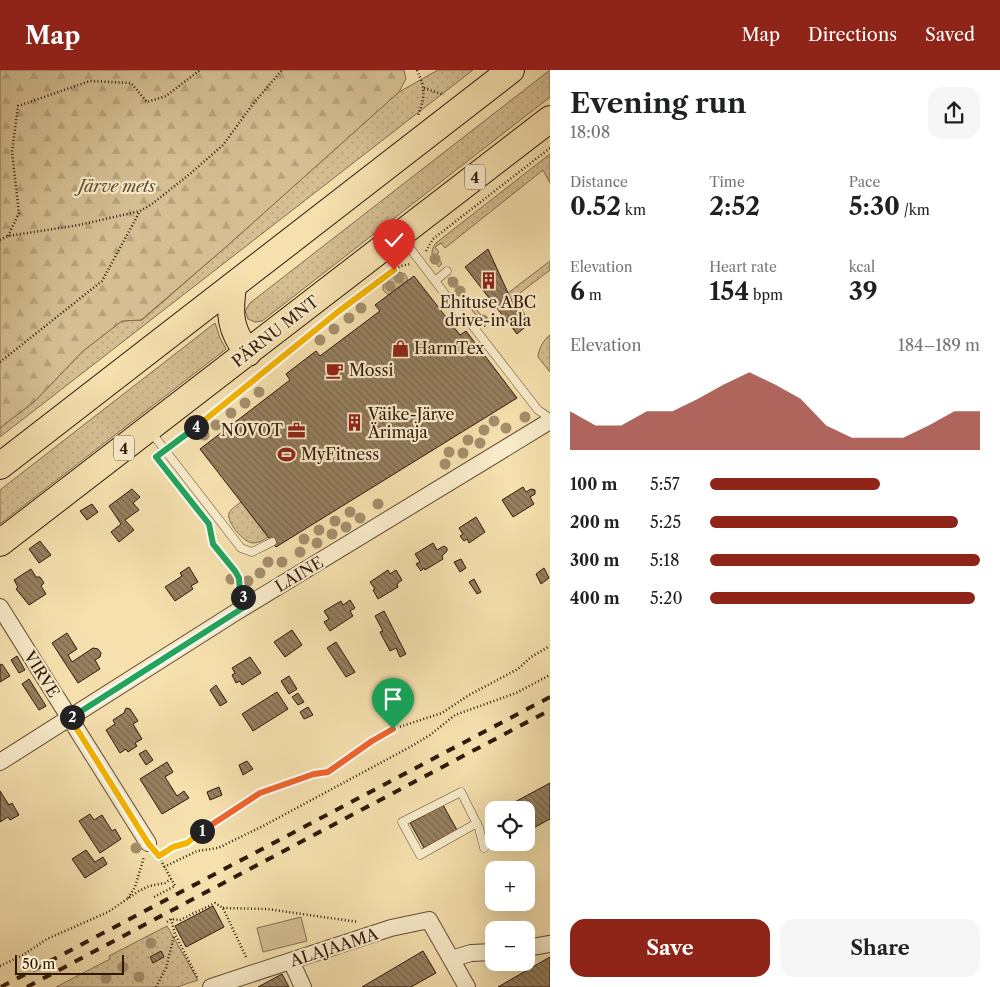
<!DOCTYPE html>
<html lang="en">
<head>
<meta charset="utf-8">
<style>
	body { margin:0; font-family:"Libre Caslon Text",serif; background:#f6f6f6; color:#202124; height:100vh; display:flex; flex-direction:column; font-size:19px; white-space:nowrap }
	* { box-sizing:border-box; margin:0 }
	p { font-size:16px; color:#757577 }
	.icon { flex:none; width:28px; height:28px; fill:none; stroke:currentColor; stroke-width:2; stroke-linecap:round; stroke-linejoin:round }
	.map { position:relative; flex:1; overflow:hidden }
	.drawer { display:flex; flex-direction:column; background:#fff; width:450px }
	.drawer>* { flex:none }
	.controls { position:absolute; left:485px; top:731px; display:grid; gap:10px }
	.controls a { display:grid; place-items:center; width:50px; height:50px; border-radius:10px; background:#fff; box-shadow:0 5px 20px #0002; font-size:25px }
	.scale { position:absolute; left:15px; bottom:12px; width:109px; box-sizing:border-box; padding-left:5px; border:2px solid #30190b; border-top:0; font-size:14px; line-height:18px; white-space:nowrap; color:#30190b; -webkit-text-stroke:4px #f8ebca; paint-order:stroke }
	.pin { position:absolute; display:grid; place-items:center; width:42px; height:42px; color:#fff; margin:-51px -21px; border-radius:50% 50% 50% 0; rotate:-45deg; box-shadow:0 0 5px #0007 }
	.pin .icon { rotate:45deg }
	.km { position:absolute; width:25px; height:25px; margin:-12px; border-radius:50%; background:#222; color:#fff; font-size:14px; line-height:25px; text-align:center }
	.round { display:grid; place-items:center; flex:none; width:52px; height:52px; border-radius:15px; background:#f6f6f6 }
	.headline { display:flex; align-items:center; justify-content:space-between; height:85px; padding:0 20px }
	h1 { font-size:28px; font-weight:800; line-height:38px }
	.metrics { display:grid; grid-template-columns:repeat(3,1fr); gap:8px; height:85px; padding:5px 20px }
	.metrics div { display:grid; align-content:center }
	.metrics b { font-size:25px; font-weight:800 }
	.metrics small { font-size:14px; font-weight:400 }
	.metrics p { font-size:14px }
	.chart { height:140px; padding:10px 20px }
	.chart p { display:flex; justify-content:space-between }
	.chart svg { width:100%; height:90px; margin-top:5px; fill:#8f2418; opacity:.7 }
	.action { display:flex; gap:10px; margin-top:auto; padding:10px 20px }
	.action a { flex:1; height:58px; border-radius:15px; background:#8f2418; color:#fff; font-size:20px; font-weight:800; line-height:58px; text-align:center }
	.action a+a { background:#f6f6f6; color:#202124 }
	ul { padding:0 20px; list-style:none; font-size:16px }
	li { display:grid; grid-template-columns:80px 60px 1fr; align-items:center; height:38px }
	li i { height:12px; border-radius:6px; background:#8f2418 }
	header { display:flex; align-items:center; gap:30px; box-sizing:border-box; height:70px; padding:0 25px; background:#8f2418; color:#fff }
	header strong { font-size:24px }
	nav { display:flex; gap:28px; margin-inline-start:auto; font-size:18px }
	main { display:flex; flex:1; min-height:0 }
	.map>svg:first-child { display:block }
	.grass { fill:url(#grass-dots); stroke:#826c4e }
	.forest { fill:url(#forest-firs); stroke:#826c4e }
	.pitch { fill:#d4be92; stroke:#826c4e }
	.building { fill:url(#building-back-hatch); stroke:#30190b }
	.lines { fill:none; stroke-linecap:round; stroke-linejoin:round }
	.service-casing { stroke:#614b34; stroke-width:9 }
	.minor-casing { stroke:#614b34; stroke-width:18 }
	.trunk-casing { stroke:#30190b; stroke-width:28 }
	.path { stroke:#30190b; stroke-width:2.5; stroke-dasharray:1 2.5; stroke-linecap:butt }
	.service { stroke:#f8ebca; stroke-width:8 }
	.minor { stroke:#f8ebca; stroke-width:16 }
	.trunk { stroke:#f5e0ae; stroke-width:26 }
	.rail { stroke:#30190b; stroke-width:4; stroke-dasharray:9 9; stroke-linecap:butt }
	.tree { fill:#a48e6b }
	.split-1-casing { stroke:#fff; stroke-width:10 }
	.split-2-casing { stroke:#fff; stroke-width:10 }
	.split-3-casing { stroke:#fff; stroke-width:10 }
	.split-4-casing { stroke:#fff; stroke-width:10 }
	.split-5-casing { stroke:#fff; stroke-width:10 }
	.split-1 { stroke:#f0652b; stroke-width:6 }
	.split-2 { stroke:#f5b400; stroke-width:6 }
	.split-3 { stroke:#22a559; stroke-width:6 }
	.split-4 { stroke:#22a559; stroke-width:6 }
	.split-5 { stroke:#f5b400; stroke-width:6 }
	.labels { text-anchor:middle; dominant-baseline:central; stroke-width:4.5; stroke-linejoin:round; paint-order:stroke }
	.shield { fill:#f8ebca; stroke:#6c5844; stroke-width:1 }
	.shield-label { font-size:15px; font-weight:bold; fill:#30190b }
	.park-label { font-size:16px; font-style:italic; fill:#614b34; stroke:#f8ebca }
	.poi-label { font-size:16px; fill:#30190b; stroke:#f8ebca; text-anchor:start }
	.street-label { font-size:16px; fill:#30190b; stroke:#f8ebca }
</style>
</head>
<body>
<header>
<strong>Map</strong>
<nav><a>Map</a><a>Directions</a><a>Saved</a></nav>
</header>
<main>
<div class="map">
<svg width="550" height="917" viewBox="0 0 550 917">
	<defs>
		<pattern id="grass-dots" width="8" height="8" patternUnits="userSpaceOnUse" patternTransform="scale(1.25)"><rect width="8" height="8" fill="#d4be92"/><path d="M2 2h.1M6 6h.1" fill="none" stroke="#b6a37d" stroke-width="1.8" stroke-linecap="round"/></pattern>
		<pattern id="forest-firs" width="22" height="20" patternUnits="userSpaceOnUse" patternTransform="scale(1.25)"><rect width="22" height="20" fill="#d4be92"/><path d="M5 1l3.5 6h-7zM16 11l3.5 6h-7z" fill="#b6a37d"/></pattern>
		<pattern id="building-back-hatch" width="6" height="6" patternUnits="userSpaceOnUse" patternTransform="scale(1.25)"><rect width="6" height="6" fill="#968060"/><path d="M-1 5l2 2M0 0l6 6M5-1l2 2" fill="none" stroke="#7b684d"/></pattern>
	</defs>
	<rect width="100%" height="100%" fill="#f5e0ae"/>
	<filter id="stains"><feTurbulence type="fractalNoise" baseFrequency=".004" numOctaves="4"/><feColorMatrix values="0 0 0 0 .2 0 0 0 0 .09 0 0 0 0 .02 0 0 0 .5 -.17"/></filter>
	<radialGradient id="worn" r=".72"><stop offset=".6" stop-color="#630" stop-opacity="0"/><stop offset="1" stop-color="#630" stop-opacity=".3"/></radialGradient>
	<path class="grass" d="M 438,0 L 473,0 L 0,367 L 0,358 L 35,331 L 83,281 L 122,251 L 142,250 L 227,176 L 399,22 Z
		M 550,0 L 550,27 L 262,251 L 255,252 L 248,249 L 245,241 L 250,233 Z
		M 550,84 L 550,113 L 543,100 L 445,178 L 441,173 L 435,177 L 439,182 L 436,185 L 442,194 L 439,197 C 432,189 429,182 436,173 Z
		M 550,191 L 550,200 L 516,226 L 530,256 L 524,258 L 508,223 Z
		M 399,202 L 405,204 L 408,210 L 388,225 L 383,220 L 383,215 Z
		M 451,207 L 484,249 L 485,257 L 448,209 Z
		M 215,253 L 220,268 L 226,279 L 0,454 L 0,420 Z
		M 550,265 L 550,302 L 538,287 C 538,280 544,269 550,265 Z
		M 241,432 L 268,467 C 264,470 258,473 253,473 C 244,473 226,452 229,443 C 231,439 237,435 241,432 Z
		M 167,856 L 198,910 L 177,917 L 56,917 L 110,889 L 109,886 Z"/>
	<path class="forest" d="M 0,0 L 404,0 L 406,9 L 399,22 L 227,176 L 141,250 L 122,251 L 83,281 L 35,331 L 0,358 Z"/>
	<path class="pitch" d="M 301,847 L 307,871 L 263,882 L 257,858 Z"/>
	<path class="building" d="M 488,179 L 524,258 L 517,264 L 465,197 Z
		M 414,206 L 460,265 L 466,261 L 517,328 L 276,477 L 200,379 L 290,310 L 286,304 L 316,281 L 320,286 L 380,241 L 375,235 Z
		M 523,417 L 526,422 L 531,419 L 535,420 L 535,424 L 530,427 L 534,434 L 513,447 L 502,430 Z
		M 132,419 L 140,427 L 133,433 L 139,440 L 125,450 L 134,460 L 119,472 L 111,462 L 121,454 L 109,436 Z
		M 92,434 L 98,442 L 87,450 L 80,441 Z
		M 476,447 L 485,462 L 469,473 L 467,469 L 464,471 L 460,466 L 463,464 L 459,458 Z
		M 40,471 L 51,485 L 39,493 L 29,479 Z
		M 433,473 L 437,480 L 444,476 L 447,478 L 447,481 L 442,486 L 443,489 L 425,500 L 424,498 L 421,501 L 416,494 L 420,492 L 415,484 Z
		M 461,489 L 466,498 L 460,502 L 454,492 Z
		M 189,497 L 198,512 L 191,516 L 193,519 L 175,531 L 165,517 L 182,506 L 180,503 Z
		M 544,498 L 549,508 L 541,514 L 536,504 Z
		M 31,499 L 36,507 L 40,507 L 44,513 L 41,516 L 46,524 L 29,535 L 16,519 L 18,517 L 14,510 Z
		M 388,500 L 390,504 L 396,500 L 402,510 L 397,514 L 398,517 L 378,529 L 373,520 L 375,519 L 370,512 Z
		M 474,509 L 481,522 L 477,524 L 469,512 Z
		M 350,530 L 355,538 L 350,541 L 353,546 L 330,561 L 324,552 L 329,549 L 324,541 L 341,531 L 343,535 Z
		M 384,541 L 406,584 L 400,587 L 396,578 L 390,581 L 380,562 L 383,561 L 375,546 Z
		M 292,560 L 302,575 L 285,587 L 274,572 Z
		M 67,563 L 77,579 L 68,585 L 72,592 L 93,578 L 98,579 L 101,583 L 100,587 L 95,590 L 100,599 L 78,613 L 52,573 Z
		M 336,572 L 355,602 L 346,607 L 327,578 Z
		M 17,586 L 25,600 L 19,603 L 11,590 Z
		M 250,587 L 261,603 L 242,615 L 240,611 L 236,613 L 232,605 L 235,603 L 232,598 Z
		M 2,594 L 10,606 L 0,612 L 0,595 Z
		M 289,606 L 297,619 L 289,624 L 281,611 Z
		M 29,609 L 46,636 L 39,640 L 22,614 Z
		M 216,615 L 227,632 L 220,636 L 210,620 Z
		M 277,622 L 288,639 L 253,661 L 242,644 Z
		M 298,623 L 304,632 L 298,635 L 292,627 Z
		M 308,637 L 313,645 L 304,649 L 300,642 Z
		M 126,638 L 130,639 L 138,651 L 133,654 L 142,669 L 135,673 L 137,676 L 128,682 L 126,679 L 120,683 L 106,660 L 115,654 L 113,650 L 124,643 Z
		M 146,680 L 153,690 L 146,695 L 139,684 Z
		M 247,691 L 253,699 L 243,705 L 239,695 Z
		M 167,692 L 173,702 L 165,707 L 177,726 L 184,721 L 189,728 L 162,744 L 140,709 Z
		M 550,713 L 550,749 L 526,762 L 526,740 L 500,740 Z
		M 219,717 L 222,725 L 210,730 L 207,722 Z
		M 0,721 L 9,735 L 12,733 L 19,745 L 10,750 L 8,747 L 0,752 Z
		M 443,735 L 457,760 L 424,778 L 410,753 Z
		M 90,744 L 94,750 L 102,745 L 112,761 L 115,759 L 121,769 L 100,783 L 79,751 Z
		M 494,744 L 494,762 L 486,748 Z
		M 86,780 L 95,792 L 103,787 L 107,794 L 85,808 L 72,789 Z
		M 213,836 L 224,857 L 186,877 L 175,856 Z
		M 161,881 L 164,887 L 153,893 L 150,887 Z
		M 423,881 L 436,903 L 411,917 L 362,917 Z
		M 550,887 L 550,917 L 498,917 Z
		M 282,904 L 289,917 L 258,917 Z"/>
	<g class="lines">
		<defs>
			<path id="service" d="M 403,169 L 464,249 L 472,255 L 538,340 L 550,348
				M 435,211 L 447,201
				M 151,362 L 241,478 L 252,482 L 272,472
				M 477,753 L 420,785 L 402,752 L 461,722 L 479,758 L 484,778"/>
			<path id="minor" d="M 0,537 L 148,773
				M 0,692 L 233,544 L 550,351
				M 526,878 L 550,874
				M 451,889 L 471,883 L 494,882
				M 291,891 L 303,917
				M 211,917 L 391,858 L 429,850 L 467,917"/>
			<path id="trunk" d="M 233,217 C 229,245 230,260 248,283
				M 0,396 L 511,0
				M 0,473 L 550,49"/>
		</defs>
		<use href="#service" class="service-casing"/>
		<use href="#minor" class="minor-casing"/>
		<use href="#trunk" class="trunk-casing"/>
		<path class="path" d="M 417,0 C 426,21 425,25 418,46
			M 424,18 L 444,25
			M 8,166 L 19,143 L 12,82 L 18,36 L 90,11 L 131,13 L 147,32 L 166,26 L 200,0
			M 0,170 L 8,166 L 79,155 L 140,141
			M 426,181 L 433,169 L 550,78
			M 0,292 L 102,211 L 140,141 L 152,134 L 191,103 L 223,75 L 253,34 L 282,0
			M 173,375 L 339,241 L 394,200 L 401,196 L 410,194
			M 209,455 L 213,475 L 235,501 L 239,508 L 241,523
			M 159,786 L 173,777 L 187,773 L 203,760 L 260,723 L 314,704 L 328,702 L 372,671 L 393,659 L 442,643 L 469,625 L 518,599 L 531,587 L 550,576
			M 164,797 L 197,781 L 218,778 L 265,755 L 410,677 L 430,665 L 455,645 L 516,623 L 550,605
			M 154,827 L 175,816 L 158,785
			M 128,828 L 135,817 L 144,787
			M 223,838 L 267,839 L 358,852
			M 171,849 L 175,864 L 198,909
			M 167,852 L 171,849 L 180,850 L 215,833 L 223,838 L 247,889
			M 0,896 L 23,885 L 47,869 L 108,842 L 139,821 L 149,816 L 165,813 L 171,809
			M 156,917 L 166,898 L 174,866"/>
		<use href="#service" class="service"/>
		<use href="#minor" class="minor"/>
		<use href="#trunk" class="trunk"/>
		<path class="rail" d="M 1,917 L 550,627
			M 27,917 L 550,640"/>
	</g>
	<g class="tree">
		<circle cx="435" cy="189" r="5.5"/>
		<circle cx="399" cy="208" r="5.5"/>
		<circle cx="453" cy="212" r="5.5"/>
		<circle cx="390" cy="216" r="5.5"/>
		<circle cx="460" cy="221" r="5.5"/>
		<circle cx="469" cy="233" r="5.5"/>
		<circle cx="361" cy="238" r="5.5"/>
		<circle cx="349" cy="248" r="5.5"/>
		<circle cx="483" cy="250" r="5.5"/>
		<circle cx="334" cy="259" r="5.5"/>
		<circle cx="320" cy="270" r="5.5"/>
		<circle cx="259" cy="322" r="5.5"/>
		<circle cx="245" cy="333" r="5.5"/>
		<circle cx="231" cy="343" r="5.5"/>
		<circle cx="525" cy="347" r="5.5"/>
		<circle cx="494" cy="351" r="5.5"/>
		<circle cx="216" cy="355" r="5.5"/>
		<circle cx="506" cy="358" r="5.5"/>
		<circle cx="484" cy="360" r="5.5"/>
		<circle cx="204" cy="365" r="5.5"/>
		<circle cx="468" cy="370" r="5.5"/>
		<circle cx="480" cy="373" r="5.5"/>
		<circle cx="449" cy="382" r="5.5"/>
		<circle cx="463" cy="383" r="5.5"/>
		<circle cx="445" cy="394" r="5.5"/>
		<circle cx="378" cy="434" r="5.5"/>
		<circle cx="350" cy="442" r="5.5"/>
		<circle cx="360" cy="448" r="5.5"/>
		<circle cx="335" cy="451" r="5.5"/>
		<circle cx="346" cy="457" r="5.5"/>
		<circle cx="319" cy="460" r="5.5"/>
		<circle cx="332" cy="464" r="5.5"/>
		<circle cx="304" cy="469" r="5.5"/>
		<circle cx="317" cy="473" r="5.5"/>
		<circle cx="300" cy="482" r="5.5"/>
		<circle cx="268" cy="492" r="5.5"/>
		<circle cx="282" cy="492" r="5.5"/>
		<circle cx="260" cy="503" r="5.5"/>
		<circle cx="231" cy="509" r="5.5"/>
		<circle cx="248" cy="511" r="5.5"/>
		<circle cx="136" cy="778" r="5.5"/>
		<circle cx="151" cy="873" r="5.5"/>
		<circle cx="123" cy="897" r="5.5"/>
		<circle cx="139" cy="907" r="5.5"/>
		<circle cx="106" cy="908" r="5.5"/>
	</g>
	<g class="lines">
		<defs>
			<path id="split-1" d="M 202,761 L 260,723 L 314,704 L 328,702 L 372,671 L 393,659"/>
			<path id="split-2" d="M 72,647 L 70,648 L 148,773 L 159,786 L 173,777 L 187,773 L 202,761"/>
			<path id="split-3" d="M 72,647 L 249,534 L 243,527"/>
			<path id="split-4" d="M 196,357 L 156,387 L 209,454 L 213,474 L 235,501 L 239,508 L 240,523 L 243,527"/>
			<path id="split-5" d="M 196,357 L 339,241 L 394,200"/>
		</defs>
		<use href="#split-1" class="split-1-casing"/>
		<use href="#split-2" class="split-2-casing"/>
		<use href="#split-3" class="split-3-casing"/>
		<use href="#split-4" class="split-4-casing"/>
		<use href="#split-5" class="split-5-casing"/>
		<use href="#split-1" class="split-1"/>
		<use href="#split-2" class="split-2"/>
		<use href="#split-3" class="split-3"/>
		<use href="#split-4" class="split-4"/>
		<use href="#split-5" class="split-5"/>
	</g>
	<defs>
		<symbol id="building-bare" viewBox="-9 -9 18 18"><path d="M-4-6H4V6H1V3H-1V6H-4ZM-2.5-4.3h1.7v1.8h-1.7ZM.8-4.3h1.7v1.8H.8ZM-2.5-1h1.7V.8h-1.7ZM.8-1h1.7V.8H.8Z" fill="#8f2418" stroke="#f8ebca" stroke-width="2.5" paint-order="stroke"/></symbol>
		<symbol id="shop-bare" viewBox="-9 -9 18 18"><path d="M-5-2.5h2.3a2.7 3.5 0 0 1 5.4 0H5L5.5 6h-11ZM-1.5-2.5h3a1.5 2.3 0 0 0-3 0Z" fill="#8f2418" stroke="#f8ebca" stroke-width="2.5" paint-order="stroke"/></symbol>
		<symbol id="cafe-bare" viewBox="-9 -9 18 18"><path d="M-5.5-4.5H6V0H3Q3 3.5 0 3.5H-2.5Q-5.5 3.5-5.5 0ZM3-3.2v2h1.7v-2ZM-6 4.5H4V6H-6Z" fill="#8f2418" stroke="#f8ebca" stroke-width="2.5" paint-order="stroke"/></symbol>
		<symbol id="office-bare" viewBox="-9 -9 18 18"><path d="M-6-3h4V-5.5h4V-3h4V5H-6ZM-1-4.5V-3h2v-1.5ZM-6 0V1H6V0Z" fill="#8f2418" stroke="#f8ebca" stroke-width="2.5" paint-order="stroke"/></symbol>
		<symbol id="stadium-bare" viewBox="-9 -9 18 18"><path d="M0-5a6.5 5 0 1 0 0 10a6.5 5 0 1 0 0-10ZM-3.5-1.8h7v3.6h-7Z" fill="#8f2418" stroke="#f8ebca" stroke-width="2.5" paint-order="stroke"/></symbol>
	</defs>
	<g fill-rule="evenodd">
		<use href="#building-bare" x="476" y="198" width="25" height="25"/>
		<use href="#shop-bare" x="388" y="266" width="25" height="25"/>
		<use href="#cafe-bare" x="322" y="288" width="25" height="25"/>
		<use href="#building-bare" x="342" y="340" width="25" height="25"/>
		<use href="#office-bare" x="284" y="348" width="25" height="25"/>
		<use href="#stadium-bare" x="274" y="372" width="25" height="25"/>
	</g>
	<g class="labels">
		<g class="shield">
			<rect x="465" y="94.5" width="20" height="25" rx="4"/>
			<rect x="114" y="365.5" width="20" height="25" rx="4"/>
		</g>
		<g class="shield-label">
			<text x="475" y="107">4</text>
			<text x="124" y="378">4</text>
		</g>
		<g class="park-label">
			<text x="117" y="116">Järve mets</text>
		</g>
		<g class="poi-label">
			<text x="488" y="232" text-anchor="middle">Ehituse ABC<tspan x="488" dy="18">drive-in ala</tspan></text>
			<text x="414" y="278">HarmTex</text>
			<text x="349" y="300">Mossi</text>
			<text x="368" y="344">Väike-Järve<tspan x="368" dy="18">Ärimaja</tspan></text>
			<text x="283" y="360" text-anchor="end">NOVOT</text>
			<text x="301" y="384">MyFitness</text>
		</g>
		<g class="street-label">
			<text transform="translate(275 261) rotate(-38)">PÄRNU MNT</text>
			<text transform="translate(299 504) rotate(-31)">LAINE</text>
			<text transform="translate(42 604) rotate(58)">VIRVE</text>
			<text transform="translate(334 877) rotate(-18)">ALAJAAMA</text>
		</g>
	</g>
	<rect width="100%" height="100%" filter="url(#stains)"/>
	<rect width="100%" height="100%" fill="url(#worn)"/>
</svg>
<div class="controls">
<a><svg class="icon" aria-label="locate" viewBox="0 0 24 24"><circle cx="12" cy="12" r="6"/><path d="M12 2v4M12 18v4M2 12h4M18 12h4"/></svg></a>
<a>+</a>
<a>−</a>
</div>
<div class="scale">50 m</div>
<div class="pin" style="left:393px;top:659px;background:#1e9e55"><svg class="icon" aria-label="arrive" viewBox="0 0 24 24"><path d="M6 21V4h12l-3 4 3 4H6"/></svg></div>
<div class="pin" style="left:394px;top:200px;background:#d93025"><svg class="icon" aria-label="check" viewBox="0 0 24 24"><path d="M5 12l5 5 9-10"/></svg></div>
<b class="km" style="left:202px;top:761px">1</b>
<b class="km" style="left:72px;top:647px">2</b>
<b class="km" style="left:243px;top:527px">3</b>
<b class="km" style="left:196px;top:357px">4</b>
</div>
<section class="drawer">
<div class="headline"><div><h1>Evening run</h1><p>18:08</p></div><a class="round"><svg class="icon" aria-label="share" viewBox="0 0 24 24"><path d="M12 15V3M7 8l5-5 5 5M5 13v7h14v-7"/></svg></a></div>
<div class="metrics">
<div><p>Distance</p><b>0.52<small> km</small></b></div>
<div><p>Time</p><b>2:52</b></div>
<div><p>Pace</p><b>5:30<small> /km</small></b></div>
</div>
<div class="metrics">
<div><p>Elevation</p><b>6<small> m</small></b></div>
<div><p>Heart rate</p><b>154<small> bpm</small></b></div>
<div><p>kcal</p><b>39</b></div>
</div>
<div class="chart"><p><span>Elevation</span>184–189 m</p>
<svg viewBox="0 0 160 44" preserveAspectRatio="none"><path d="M0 44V25L10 32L20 32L30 25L40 25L50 19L60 12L70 6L80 12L90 19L100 32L110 38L120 38L130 38L140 32L150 25L160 25V44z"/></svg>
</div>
<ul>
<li><b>100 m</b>5:57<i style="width:63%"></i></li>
<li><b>200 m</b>5:25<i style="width:92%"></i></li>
<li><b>300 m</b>5:18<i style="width:100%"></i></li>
<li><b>400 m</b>5:20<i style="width:98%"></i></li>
</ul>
<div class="action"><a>Save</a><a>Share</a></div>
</section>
</main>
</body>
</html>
